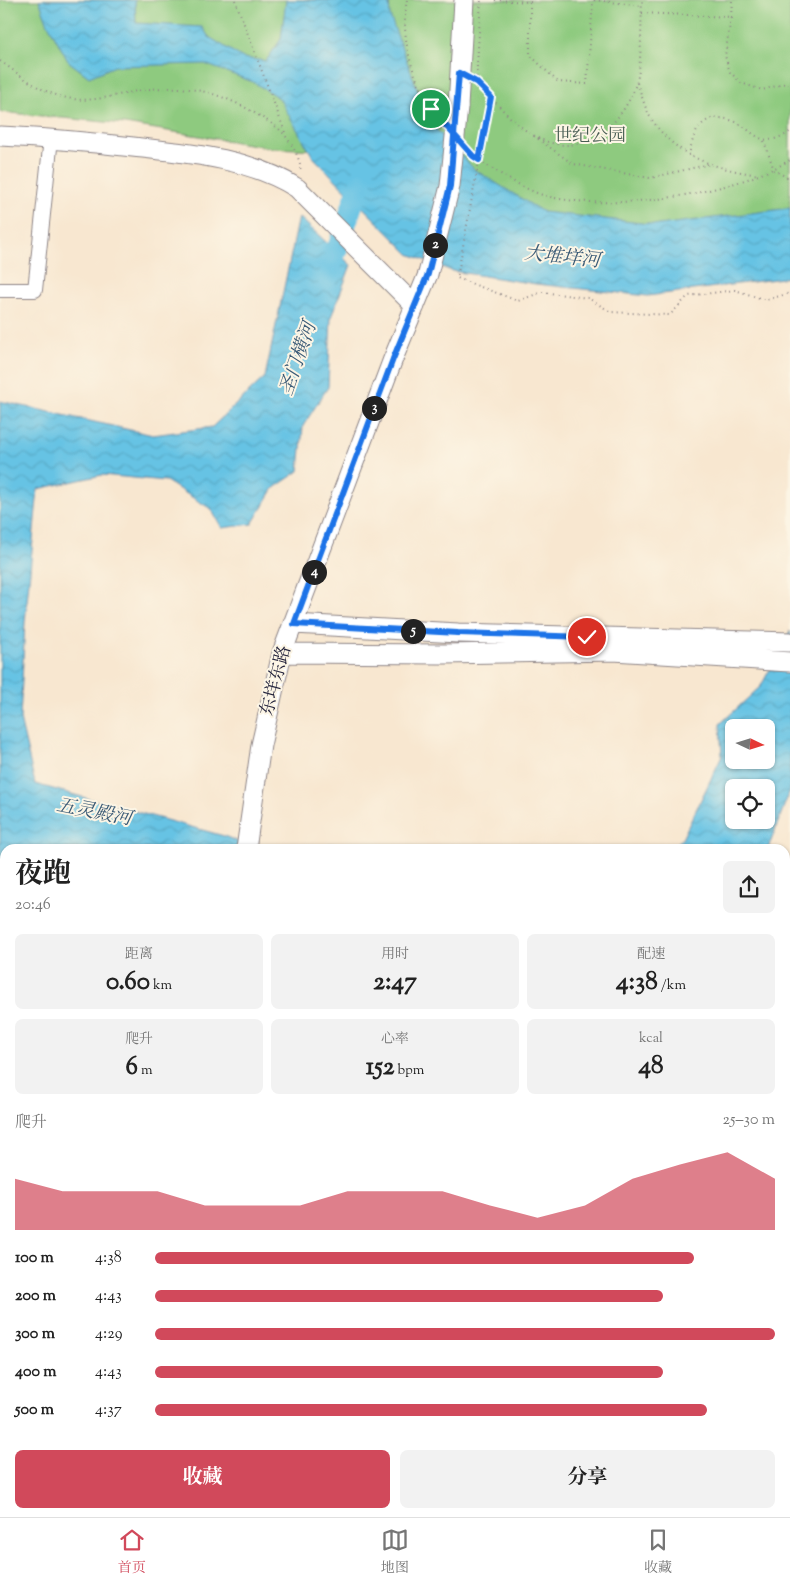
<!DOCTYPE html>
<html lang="zh">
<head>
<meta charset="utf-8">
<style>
	body { margin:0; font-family:"Sorts Mill Goudy","Noto Serif SC",serif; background:#f2f2f2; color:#222; height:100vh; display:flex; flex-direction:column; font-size:19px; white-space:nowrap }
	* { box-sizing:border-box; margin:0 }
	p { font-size:16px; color:#767676 }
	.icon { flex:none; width:28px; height:28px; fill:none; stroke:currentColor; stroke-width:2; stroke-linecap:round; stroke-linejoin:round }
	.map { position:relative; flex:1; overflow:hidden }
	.side { position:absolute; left:0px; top:844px; width:790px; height:674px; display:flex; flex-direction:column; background:#fff; border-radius:15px 15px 0 0; box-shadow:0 1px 4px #0004 }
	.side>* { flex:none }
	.needle { width:32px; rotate:94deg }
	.controls { position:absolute; left:725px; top:719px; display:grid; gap:10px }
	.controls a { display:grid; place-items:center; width:50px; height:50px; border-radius:8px; background:#fff; box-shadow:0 1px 4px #0004; font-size:25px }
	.pin { position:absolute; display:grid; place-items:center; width:42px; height:42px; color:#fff; margin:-21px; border:2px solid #fff; border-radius:50%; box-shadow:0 1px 5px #0007 }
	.km { position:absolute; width:25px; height:25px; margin:-12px; border-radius:50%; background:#222; color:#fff; font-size:14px; line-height:25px; text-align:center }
	.round { display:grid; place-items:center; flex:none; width:52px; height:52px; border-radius:8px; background:#f2f2f2 }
	.overview { display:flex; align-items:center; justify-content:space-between; height:85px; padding:0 15px }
	h1 { font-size:28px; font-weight:700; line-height:38px }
	.stats { display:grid; grid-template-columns:repeat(3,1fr); gap:8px; height:85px; padding:5px 15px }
	.stats div { display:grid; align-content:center; border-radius:8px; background:#f2f2f2; text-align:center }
	.stats b { font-size:25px; font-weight:700 }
	.stats small { font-size:14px; font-weight:400 }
	.stats p { font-size:14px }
	.chart { height:140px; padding:10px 15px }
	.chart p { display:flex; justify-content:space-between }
	.chart svg { width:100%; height:90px; margin-top:5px; fill:#d1495b; opacity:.7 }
	.cta { display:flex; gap:10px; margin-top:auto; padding:10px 15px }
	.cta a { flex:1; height:58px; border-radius:8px; background:#d1495b; color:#fff; font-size:20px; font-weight:700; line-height:58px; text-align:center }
	.cta a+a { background:#f2f2f2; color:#222 }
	ul { padding:0 15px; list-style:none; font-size:16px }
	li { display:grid; grid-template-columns:80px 60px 1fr; align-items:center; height:38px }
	li i { height:12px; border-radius:6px; background:#d1495b }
	.menu { display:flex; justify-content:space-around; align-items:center; height:70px; border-top:1px solid #e0e0e0; background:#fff; font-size:14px; color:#767676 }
	.menu a { display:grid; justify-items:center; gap:2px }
	.menu .current { color:#d1495b }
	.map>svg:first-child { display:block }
	.park { fill:#8eca7f; stroke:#58765d }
	.water { fill:url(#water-waves); stroke:#447290; fill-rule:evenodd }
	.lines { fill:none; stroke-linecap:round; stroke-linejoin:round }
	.river { stroke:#66c3e4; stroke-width:21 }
	.street-casing { stroke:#8d8486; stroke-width:16 }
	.secondary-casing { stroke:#8d8486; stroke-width:21 }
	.primary-casing { stroke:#8d8486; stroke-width:23 }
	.path { stroke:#8d8486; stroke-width:2; stroke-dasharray:1 4; stroke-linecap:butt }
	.street { stroke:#fff; stroke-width:14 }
	.secondary { stroke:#fff; stroke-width:19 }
	.primary { stroke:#fff; stroke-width:21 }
	.rail { stroke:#22223b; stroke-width:4; stroke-dasharray:8 4; stroke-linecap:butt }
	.secondary-bridge-casing { stroke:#8d8486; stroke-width:21; stroke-linecap:butt }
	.secondary-bridge { stroke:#fff; stroke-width:19 }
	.route-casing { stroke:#fff; stroke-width:10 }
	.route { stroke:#1a73e8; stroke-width:6 }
	.labels { text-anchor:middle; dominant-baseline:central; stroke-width:4; stroke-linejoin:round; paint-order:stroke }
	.park-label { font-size:18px; fill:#485d53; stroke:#fcf5e5 }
	.street-label { font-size:18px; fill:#22223b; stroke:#fcf5e5 }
	.water-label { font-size:19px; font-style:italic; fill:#3a5a76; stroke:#fcf5e5 }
</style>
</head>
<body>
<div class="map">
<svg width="790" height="1517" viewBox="0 0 790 1517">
	<defs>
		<pattern id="water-waves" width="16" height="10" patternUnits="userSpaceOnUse" patternTransform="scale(1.25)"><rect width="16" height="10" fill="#66c3e4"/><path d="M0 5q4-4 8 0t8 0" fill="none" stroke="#58a7c4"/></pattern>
	</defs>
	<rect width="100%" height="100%" fill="#fcf5e5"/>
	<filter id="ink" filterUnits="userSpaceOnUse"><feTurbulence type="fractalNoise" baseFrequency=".02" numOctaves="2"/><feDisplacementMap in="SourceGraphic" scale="10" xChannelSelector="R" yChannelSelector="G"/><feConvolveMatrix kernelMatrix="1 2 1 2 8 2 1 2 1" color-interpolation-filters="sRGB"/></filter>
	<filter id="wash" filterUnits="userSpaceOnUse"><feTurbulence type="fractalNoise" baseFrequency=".0096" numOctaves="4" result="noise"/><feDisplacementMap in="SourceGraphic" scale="20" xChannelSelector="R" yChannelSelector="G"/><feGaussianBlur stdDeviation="1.12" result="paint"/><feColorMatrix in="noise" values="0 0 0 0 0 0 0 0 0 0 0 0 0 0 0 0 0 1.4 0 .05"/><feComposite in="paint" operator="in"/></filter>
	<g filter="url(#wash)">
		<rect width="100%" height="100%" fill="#f8e7d0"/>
		<path class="park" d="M 0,0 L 790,0 L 790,260 L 557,276 L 340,151 L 273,148 L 125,124 L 0,112 Z"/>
		<path class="water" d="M 39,0 L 135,0 L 136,23 L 202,27 L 209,37 L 243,58 L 266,61 L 281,39 L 286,0 L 389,0 L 390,16 L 430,123 L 475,170 L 543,212 L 659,225 L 790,208 L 790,277 L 648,296 L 536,284 L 452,271 L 409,254 L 313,157 L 279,98 L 253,82 L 205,64 L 115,66 L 89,77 L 68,61 L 48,24 Z
			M 299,217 L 351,265 L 331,317 L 328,387 L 303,426 L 299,471 L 274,488 L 252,524 L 222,528 L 211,509 L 166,481 L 102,475 L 38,489 L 25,622 L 20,719 L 35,784 L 224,836 L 256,849 L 5,849 L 5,860 L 0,860 L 0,401 L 153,435 L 212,427 L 265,377 Z
			M 790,631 L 790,790 L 768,849 L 671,849 L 682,839 L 722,756 L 720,724 L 761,686 ZM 734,728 L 766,728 L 766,760 L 734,760 ZM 734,788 L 766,788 L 766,820 L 734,820 Z
			M 329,844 L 398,849 L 326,849 Z
			M 785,931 L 790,934 L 790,990 L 785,987 Z"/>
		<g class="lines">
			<path class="river" d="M 327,278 L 364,172"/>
		</g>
	</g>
	<g filter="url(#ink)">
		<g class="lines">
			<defs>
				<path id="street" d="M 0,290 L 35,290 L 51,138
					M 785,1006 L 790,1009"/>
				<path id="secondary" d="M 458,107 L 464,0
					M 0,136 C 45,138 88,142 133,147 C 188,153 250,158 297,188 L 415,306
					M 294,624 L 458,633 L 790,642
					M 282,653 L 444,654 L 613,651 L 790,662
					M 246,849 L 261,745 L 282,653 L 393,359 L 428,274
					M 223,1517 L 223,1512"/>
				<path id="primary" d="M 0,1284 L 5,1284
					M 785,1304 L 790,1304
					M 0,1320 L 5,1320
					M 785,1340 L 790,1340"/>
			</defs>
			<use href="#street" class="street-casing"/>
			<use href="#secondary" class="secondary-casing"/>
			<use href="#primary" class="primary-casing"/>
			<path class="path" d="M 235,0 L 285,132
				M 407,0 C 399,40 415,91 442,121
				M 495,0 L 530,2 L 530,55 L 558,82 L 587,84 L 593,2
				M 594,0 L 642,6
				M 642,13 L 731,17 L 725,56 L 730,72 L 741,83 L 762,90 L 787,83 L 790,84
				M 731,17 L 732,0
				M 0,61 C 25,78 41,94 73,99 C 93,102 117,95 137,91 C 192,81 230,95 275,126 C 287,134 303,159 300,173
				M 475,81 C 493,98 510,121 531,134 C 578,163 620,130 636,84 C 642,68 641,19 642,0
				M 476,82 L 481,0
				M 637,83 C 641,93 644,105 649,115 C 674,157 713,168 759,175
				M 491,97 L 457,278 L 518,301 L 542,292 L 588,298 L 611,312 L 670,315 L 688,296 L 735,290 L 766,300 L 790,293
				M 534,136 L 573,164 L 650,178 L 710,164
				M 764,141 L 774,170 L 790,179
				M 468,151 C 476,159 486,165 496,171 C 512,181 532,193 550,197 C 616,212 733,194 790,160
				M 689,156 C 693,131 703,110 733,121 C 749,126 758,146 777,138 C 782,136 787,135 790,131"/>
			<use href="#street" class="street"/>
			<use href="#secondary" class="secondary"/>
			<use href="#primary" class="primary"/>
			<path class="rail" d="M 785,1181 L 790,1175
				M 785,1200 L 790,1194
				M 478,1517 L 482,1512
				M 497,1517 L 501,1512"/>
			<defs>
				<path id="secondary-bridge" d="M 428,274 L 450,186 L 458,107"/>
			</defs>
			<use href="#secondary-bridge" class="secondary-bridge-casing"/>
			<use href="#secondary-bridge" class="secondary-bridge"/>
		</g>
	</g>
	<g class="lines" filter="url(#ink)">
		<defs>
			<path id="route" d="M 431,109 L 473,156 L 479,160 L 491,97 L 476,82 L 459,73 L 450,186 L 428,274 L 393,359 L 294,624 L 458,633 L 587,637"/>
		</defs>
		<use href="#route" class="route-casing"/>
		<use href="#route" class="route"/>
	</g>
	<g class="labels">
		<g class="park-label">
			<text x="590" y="137">世纪公园</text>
		</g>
		<g class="street-label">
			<text transform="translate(277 681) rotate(-75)">东垟东路</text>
		</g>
		<g class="water-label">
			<text transform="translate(562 258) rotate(6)">大堆垟河</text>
			<text transform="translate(299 359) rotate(-71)">圣门横河</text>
			<text transform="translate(94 813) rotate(11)">五灵殿河</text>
		</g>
	</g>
</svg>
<div class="controls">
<a><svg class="needle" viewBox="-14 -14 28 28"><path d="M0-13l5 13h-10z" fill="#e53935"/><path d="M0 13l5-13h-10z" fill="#767676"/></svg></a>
<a><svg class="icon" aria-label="locate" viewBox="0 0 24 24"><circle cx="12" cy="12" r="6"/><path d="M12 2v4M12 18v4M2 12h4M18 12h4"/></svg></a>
</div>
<div class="pin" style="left:431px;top:109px;background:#1e9e55"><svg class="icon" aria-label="arrive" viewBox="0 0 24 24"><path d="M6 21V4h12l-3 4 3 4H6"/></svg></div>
<div class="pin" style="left:587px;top:637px;background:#d93025"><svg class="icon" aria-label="check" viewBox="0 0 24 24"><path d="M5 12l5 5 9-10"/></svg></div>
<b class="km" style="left:435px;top:245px">2</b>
<b class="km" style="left:374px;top:408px">3</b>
<b class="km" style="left:314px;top:572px">4</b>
<b class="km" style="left:413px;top:631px">5</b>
<section class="side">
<div class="overview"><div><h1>夜跑</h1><p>20:46</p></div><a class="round"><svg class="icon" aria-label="share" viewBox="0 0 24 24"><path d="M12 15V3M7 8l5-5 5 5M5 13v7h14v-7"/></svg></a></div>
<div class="stats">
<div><p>距离</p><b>0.60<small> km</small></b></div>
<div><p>用时</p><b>2:47</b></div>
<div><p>配速</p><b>4:38<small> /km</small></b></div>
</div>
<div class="stats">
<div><p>爬升</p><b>6<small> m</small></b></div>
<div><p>心率</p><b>152<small> bpm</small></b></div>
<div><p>kcal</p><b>48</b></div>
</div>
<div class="chart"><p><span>爬升</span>25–30 m</p>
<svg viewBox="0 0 160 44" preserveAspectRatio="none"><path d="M0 44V19L10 25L20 25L30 25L40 32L50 32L60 32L70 25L80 25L90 25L100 32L110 38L120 32L130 19L140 12L150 6L160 19V44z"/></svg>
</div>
<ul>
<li><b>100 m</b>4:38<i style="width:87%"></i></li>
<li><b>200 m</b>4:43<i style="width:82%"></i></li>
<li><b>300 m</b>4:29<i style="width:100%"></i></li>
<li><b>400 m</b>4:43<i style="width:82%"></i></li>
<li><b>500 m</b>4:37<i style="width:89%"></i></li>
</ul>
<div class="cta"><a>收藏</a><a>分享</a></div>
</section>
</div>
<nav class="menu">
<a class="current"><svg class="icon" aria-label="home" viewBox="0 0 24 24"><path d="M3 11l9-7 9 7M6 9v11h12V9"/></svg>首页</a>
<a><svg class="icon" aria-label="map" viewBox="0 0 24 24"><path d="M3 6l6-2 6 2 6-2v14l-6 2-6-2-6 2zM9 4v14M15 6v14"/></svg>地图</a>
<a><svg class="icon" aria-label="saved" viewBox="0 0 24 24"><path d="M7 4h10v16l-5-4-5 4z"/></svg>收藏</a>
</nav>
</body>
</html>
